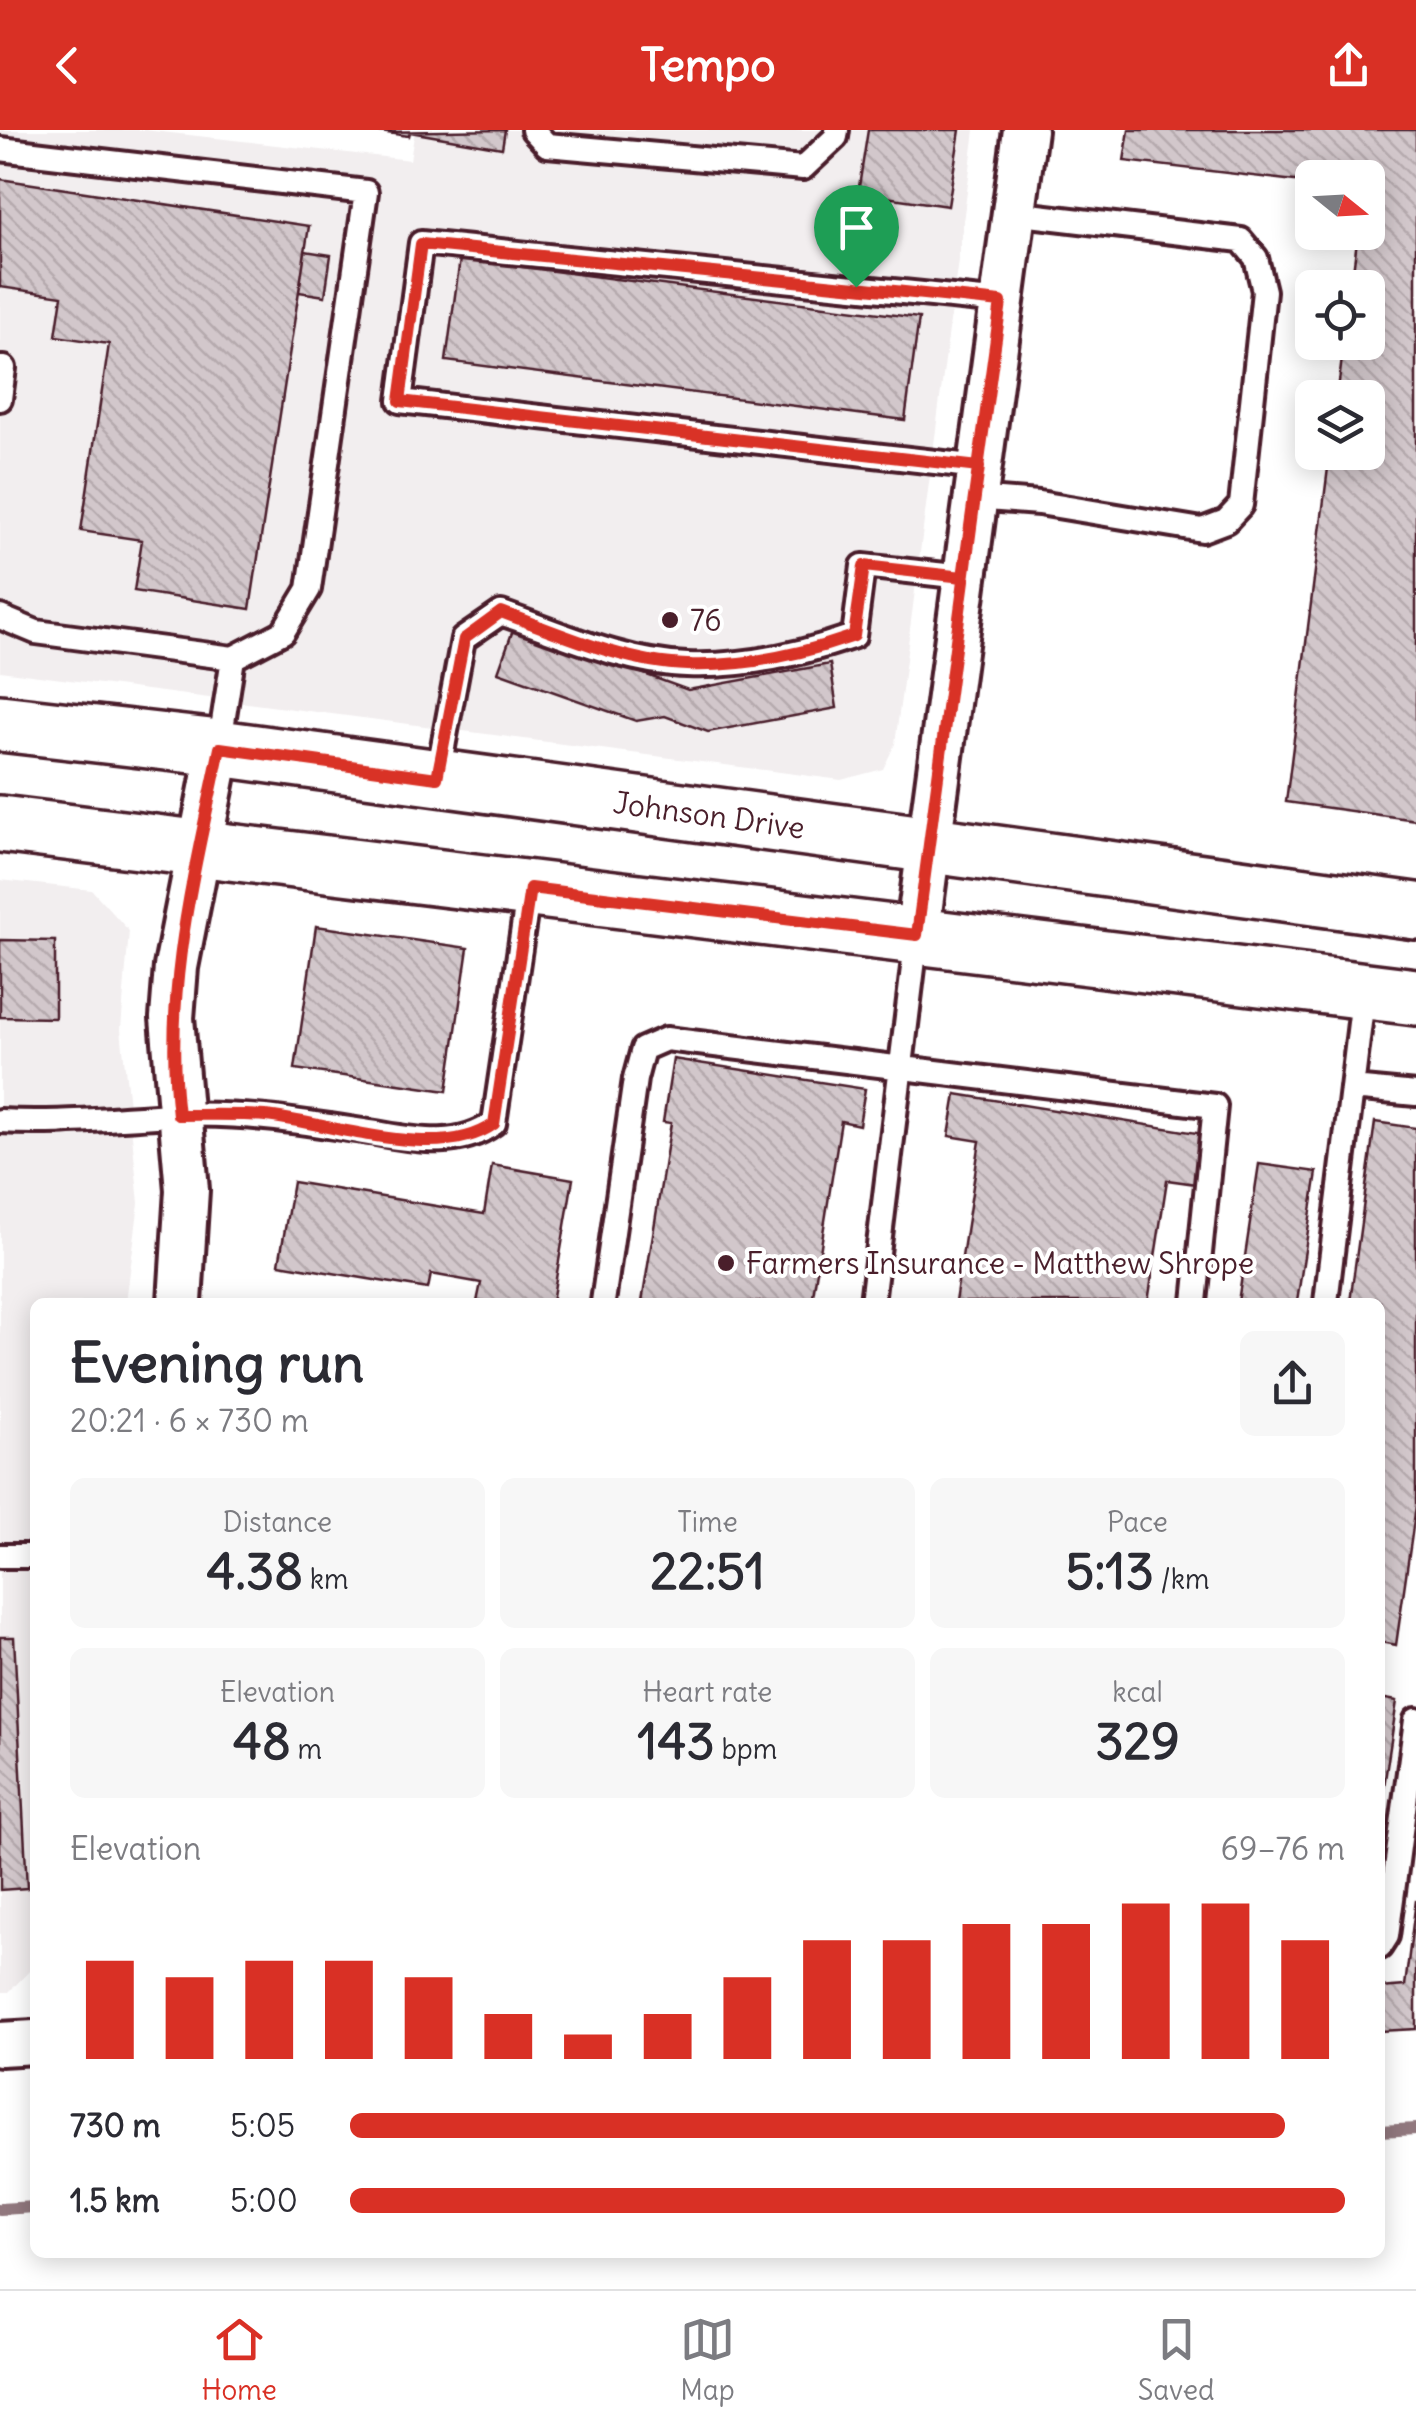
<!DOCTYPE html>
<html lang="en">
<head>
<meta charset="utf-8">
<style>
	body { margin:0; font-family:Delius,sans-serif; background:#f7f7f7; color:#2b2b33; height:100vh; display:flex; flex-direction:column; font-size:38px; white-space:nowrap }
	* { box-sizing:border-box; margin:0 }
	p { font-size:32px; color:#7c7c81 }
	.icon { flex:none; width:55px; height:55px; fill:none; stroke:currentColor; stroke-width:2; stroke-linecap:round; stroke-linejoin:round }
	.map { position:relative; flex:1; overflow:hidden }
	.side { position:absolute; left:30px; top:1168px; width:1355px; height:960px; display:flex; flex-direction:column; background:#fff; border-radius:15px; box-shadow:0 5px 25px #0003 }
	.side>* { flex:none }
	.needle { width:65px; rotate:108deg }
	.controls { position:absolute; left:1295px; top:30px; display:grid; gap:20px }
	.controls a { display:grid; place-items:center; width:90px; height:90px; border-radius:15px; background:#fff; box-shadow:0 5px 25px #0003; font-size:50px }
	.pin { position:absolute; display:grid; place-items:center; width:85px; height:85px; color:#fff; margin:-102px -42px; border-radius:50% 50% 50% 0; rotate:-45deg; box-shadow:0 0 10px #0007 }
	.pin .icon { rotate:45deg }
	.round { display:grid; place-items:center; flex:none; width:105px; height:105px; border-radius:15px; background:#f7f7f7 }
	.headline { display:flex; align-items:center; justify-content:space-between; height:170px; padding:0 40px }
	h1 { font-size:55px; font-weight:700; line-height:75px }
	.metrics { display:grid; grid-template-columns:repeat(3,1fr); gap:15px; height:170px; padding:10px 40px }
	.metrics div { display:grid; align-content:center; border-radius:15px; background:#f7f7f7; text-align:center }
	.metrics b { font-size:50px; font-weight:700 }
	.metrics small { font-size:28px; font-weight:400 }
	.metrics p { font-size:28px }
	.chart { height:280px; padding:20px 40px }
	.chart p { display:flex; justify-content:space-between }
	.chart svg { width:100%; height:180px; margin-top:10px; stroke:#d93025; stroke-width:6 }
	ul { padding:0 40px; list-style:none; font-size:32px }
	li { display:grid; grid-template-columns:160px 120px 1fr; align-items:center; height:75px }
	li i { height:25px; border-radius:12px; background:#d93025 }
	header { display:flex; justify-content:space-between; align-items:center; height:130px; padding:0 40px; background:#d93025; color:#fff; font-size:45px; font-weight:700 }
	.dock { display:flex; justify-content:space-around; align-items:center; height:140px; border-top:2px solid #e1e1e2; background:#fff; font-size:28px; color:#7c7c81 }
	.dock a { display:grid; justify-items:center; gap:5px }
	.dock .selected { color:#d93025 }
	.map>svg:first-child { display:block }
	.built { fill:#f2eeef }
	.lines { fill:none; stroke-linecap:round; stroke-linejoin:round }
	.stream { stroke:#91787e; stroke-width:12 }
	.building { fill:url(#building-back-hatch); stroke:#4a1f2b; stroke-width:2.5 }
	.lane-casing { stroke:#4a1f2b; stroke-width:30 }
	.street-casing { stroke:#4a1f2b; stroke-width:50 }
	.secondary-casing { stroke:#4a1f2b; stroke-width:62 }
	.lane { stroke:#fff; stroke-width:22 }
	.street { stroke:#fff; stroke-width:42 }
	.secondary { stroke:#fff; stroke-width:55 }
	.route-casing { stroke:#fff; stroke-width:20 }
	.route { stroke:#d93025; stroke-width:12 }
	.poi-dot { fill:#4a1f2b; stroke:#fff; stroke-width:4 }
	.labels { text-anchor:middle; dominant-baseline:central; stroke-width:8; stroke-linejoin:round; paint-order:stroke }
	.poi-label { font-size:30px; fill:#4a1f2b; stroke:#fff; text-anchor:start }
	.street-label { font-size:30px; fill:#4a1f2b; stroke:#fff }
</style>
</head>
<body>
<header><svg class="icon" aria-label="back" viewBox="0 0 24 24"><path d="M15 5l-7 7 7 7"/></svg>Tempo<svg class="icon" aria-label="share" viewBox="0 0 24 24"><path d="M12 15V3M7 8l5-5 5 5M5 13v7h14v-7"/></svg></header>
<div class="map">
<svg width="1416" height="2159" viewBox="0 0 1416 2159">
	<defs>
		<pattern id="building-back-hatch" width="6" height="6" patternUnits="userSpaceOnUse" patternTransform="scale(2.5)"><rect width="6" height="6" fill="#d2c7cb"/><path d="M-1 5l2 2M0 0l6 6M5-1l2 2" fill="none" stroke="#b6aaae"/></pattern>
	</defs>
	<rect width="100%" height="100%" fill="#fff"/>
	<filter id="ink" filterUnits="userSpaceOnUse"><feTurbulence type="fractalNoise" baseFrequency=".01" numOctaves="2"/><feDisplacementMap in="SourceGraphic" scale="20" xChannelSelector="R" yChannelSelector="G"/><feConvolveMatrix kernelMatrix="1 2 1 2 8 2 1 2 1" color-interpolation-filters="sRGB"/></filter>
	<g filter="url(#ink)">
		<path class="built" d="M 0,0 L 144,0 L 410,30 L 415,0 L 975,0 L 895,614 L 883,639 L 841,650 L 0,541 Z
			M 0,750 L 92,760 L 129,801 L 121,899 L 139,1073 L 126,1172 L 35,1172 L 35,1835 L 9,1862 L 0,1862 Z"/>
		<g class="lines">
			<path class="stream" d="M 1380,2001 L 1416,1999
				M 0,2079 L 35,2077"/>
		</g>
		<path class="building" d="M 505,0 L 502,18 L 410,2 L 409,6 L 380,2 Z
			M 868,0 L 960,0 L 948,76 L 858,63 Z
			M 1129,0 L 1416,0 L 1416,690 L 1286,672 L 1330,322 L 1368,322 L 1368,268 L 1337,268 L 1344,212 L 1368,212 L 1368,158 L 1351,158 L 1358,102 L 1368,102 L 1368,48 L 1312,48 L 1312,53 L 1124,31 Z
			M 0,49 L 309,96 L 250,479 L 134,461 L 142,410 L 81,401 L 109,214 L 56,206 L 62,166 L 0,157 Z
			M 305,121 L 331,125 L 325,166 L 299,162 Z
			M 460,129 L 919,188 L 905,290 L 446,231 Z
			M 514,497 L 688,560 L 830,534 L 837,578 L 708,602 L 665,586 L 636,591 L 498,542 Z
			M 316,796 L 468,818 L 447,961 L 295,939 Z
			M 0,810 L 55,811 L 55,888 L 0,887 Z
			M 673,929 L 865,959 L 859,995 L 841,991 L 812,1172 L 642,1172 L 671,993 L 663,992 Z
			M 956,964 L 1203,1004 L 1196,1054 L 1167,1050 L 1148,1172 L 955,1172 L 980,1011 L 949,1006 Z
			M 1375,992 L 1416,998 L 1416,1376 L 1396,1515 L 1380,1512 L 1380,1172 L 1350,1172 Z
			M 1259,1034 L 1317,1042 L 1297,1172 L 1238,1172 Z
			M 492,1035 L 573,1049 L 552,1172 L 477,1172 L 481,1153 L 431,1144 L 428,1159 L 279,1134 L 293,1052 L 484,1084 Z
			M 0,1507 L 14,1507 L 27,1758 L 0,1760 Z
			M 1380,1568 L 1397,1571 L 1380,1683 Z
			M 1416,1770 L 1416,1899 L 1380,1901 L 1380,1858 L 1405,1856 Z"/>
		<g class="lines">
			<defs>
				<path id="lane" d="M 533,0 L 547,15 L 803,38 L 836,7 L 837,0
					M 0,19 L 366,62 L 309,459 L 283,502 L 233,528 L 219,618
					M 0,238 L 4,238 L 0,269
					M 979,337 L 400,271 L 421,113 L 1001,172
					M 974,368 L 1039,373 L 1202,400 L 1226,391 L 1241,375 L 1264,161 L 1256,128 L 1241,110 L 1013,83
					M 0,487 L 36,502 L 233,528
					M 437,649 L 463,509 L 501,483 C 559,503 624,533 687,535 C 743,537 802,524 854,506 L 863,436 L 963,447
					M 1352,958 L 1416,964
					M 0,991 C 60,995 117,987 177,985 C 244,982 309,993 376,1003 C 417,1010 458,1019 494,993 L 529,757
					M 603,1172 L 635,949 L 643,919 L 666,909 L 1215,976 L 1195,1172
					M 872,1172 L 917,805
					M 1326,1172 L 1364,860
					M 0,1426 L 35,1426
					M 1380,1817 L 1387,1806 L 1416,1590"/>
				<path id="street" d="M 917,805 L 1025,0
					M 180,1172 L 187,1060 L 172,888 L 176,837 L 219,618
					M 0,1914 L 35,1912"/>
				<g id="secondary">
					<path id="s1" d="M 0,593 L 219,618 L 1416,781"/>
					<path d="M 0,694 L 1416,867"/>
				</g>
			</defs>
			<use href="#lane" class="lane-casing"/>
			<use href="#street" class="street-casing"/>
			<use href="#secondary" class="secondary-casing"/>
			<use href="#lane" class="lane"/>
			<use href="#street" class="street"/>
			<use href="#secondary" class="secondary"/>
		</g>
	</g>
	<g class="lines" filter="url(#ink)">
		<defs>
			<path id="route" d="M 856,157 L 1001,172 L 963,447 L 864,436 L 854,506 C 802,524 743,537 687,535 C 624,533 559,503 501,482 L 464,509 L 437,648 L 220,618 C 195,740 163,859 178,985 C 207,985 236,984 265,986 C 329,992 439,1034 494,994 L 530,758 L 917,805 L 979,337 L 400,271 L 421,114 L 856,157"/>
		</defs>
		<use href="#route" class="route-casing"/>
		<use href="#route" class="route"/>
	</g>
	<g class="poi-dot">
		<circle cx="670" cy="490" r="10"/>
		<circle cx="726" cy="1133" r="10"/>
	</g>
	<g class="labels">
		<g class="poi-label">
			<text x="690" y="490">76</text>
			<text x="746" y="1133">Farmers Insurance - Matthew Shrope</text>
		</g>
		<g class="street-label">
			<text stroke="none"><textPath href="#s1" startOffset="715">Johnson Drive</textPath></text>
		</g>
	</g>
</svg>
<div class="controls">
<a><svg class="needle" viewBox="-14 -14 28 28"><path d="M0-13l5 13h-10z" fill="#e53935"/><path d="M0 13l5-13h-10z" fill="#7c7c81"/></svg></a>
<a><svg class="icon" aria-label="locate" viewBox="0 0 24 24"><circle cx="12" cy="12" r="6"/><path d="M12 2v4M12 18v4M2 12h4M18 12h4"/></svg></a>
<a><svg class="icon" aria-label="layers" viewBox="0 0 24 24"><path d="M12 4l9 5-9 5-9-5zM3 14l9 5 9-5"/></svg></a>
</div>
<div class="pin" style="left:856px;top:157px;background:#1e9e55"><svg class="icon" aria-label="arrive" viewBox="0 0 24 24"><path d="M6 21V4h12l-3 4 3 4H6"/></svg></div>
<section class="side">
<div class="headline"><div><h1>Evening run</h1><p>20:21 · 6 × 730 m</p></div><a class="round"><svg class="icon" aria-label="share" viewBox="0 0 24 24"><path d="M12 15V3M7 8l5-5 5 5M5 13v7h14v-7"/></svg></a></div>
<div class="metrics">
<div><p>Distance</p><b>4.38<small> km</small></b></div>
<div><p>Time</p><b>22:51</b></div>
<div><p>Pace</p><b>5:13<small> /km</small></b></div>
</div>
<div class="metrics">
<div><p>Elevation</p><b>48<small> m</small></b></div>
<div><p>Heart rate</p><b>143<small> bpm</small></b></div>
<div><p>kcal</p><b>329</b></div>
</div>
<div class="chart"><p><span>Elevation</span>69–76 m</p>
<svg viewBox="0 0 160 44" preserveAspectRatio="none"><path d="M5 44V20M15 44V24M25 44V20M35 44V20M45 44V24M55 44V33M65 44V38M75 44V33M85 44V24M95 44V15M105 44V15M115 44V11M125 44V11M135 44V6M145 44V6M155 44V15"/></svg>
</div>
<ul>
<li><b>730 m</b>5:05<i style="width:94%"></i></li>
<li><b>1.5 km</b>5:00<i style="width:100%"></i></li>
</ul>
</section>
</div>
<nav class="dock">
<a class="selected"><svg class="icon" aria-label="home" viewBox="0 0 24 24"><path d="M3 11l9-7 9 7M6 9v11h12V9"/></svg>Home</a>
<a><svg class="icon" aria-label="map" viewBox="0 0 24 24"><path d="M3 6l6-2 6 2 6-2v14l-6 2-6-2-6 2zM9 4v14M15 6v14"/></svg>Map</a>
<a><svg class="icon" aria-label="saved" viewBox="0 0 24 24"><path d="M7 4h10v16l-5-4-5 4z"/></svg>Saved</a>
</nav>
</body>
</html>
